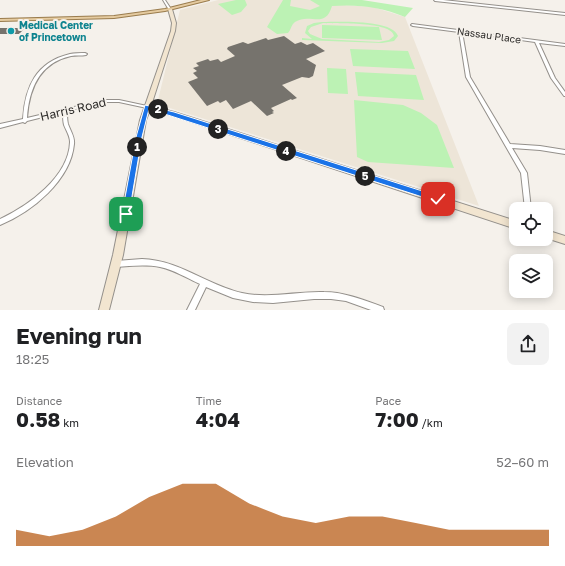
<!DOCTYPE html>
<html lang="en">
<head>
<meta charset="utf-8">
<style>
	body { margin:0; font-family:"Golos Text",sans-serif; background:#f2f2f2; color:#202124; height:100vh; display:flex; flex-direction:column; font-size:15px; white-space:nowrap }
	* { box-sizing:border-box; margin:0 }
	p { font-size:13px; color:#757577 }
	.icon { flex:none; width:22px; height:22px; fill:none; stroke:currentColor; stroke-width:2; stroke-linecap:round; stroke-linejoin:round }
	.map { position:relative; height:310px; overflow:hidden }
	.drawer { display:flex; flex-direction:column; background:#fff; flex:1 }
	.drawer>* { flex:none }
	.buttons { position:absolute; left:509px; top:202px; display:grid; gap:8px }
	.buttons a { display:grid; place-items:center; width:44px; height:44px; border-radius:8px; background:#fff; box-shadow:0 2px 10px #0003; font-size:20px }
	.pin { position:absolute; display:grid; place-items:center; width:34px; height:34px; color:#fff; margin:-17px; border-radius:8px; box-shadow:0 2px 6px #0006 }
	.km { position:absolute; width:20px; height:20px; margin:-10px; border-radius:50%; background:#222; color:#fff; font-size:11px; line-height:20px; text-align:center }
	.round { display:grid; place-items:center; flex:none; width:42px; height:42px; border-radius:8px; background:#f2f2f2 }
	.overview { display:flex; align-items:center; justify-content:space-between; height:68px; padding:0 16px }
	h1 { font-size:22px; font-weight:700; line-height:30px }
	.metrics { display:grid; grid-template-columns:repeat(3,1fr); gap:6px; height:68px; padding:4px 16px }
	.metrics div { display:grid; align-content:center }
	.metrics b { font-size:20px; font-weight:700 }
	.metrics small { font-size:11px; font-weight:400 }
	.metrics p { font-size:11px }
	.chart { height:112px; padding:8px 16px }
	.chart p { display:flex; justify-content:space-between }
	.chart svg { width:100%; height:72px; margin-top:4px; fill:#b45309; opacity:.7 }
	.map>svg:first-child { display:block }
	.built { fill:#ede5d8 }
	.green { fill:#bcf2b4; fill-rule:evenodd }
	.building { fill:#76736d }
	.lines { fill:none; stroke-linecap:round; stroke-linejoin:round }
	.street-casing { stroke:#94908b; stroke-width:2 }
	.secondary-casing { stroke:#94908b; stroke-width:2 }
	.primary-casing { stroke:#9a7c4d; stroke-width:2 }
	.street { fill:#fff; fill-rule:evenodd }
	.secondary { fill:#f2e5d0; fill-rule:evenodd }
	.primary { fill:#e5cba0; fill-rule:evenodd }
	.route { fill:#1a73e8; stroke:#fff }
	.culture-dot { fill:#0f9aa8; stroke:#f5f1eb; stroke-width:1.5 }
	.labels { text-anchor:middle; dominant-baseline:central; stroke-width:4; stroke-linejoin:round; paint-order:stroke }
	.far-culture-label { font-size:10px; font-weight:bold; fill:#0d838f; stroke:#f5f1eb; text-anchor:start }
	.far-street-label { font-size:10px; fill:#2d2b29; stroke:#f5f1eb }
	.street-label { font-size:12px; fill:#2d2b29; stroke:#f5f1eb }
</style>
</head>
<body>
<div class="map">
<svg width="565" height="310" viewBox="0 0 565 310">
	<rect width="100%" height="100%" fill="#f5f1eb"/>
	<path class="built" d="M 218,0 L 324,0 L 345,5 L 373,7 L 405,17 L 479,206 L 157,104 L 180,10 Z"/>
	<path class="green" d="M 236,0 L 245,0 L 247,5 L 241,12 L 232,15 L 218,4 Z
		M 283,0 L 291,0 L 290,6 L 310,10 L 320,6 L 310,0 L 362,0 L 413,8 L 405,17 C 381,7 358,4 332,6 C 325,30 310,12 295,22 C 291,25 291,30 288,33 L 277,34 L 267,27 Z
		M 322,22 C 338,22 392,19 398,36 L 394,41 L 382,43 L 302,40 L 302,38 L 312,39 L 305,33 L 307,26 L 314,23 ZM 323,23 C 336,24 392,21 394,36 L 389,40 L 379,42 L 322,39 L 310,34 L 308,31 L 311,27 Z
		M 322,25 L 379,27 L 382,40 L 322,38 Z
		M 350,49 L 408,51 L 415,69 L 353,66 Z
		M 327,68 L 346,69 L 348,94 L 328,93 Z
		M 355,72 L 416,75 L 424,100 L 358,96 Z
		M 354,100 L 403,105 L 421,113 L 437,125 L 454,168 L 368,162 L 357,157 Z"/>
	<path class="building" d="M 0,28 L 25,28 L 19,34 L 0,34 Z
		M 284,36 L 295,44 L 301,42 L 307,45 L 313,43 L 325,51 L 306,59 L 316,65 L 313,76 L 309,78 L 302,77 L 282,85 L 297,98 L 292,100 L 291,99 L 271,108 L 274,111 L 272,112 L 274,113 L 267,116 L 251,101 L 233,109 L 226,100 L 220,103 L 218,101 L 207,106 L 188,82 L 198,78 L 193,73 L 197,71 L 193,68 L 199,66 L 196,63 L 208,59 L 210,61 L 218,59 L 221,62 L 235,56 L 227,49 L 228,47 L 243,42 L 248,44 L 266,38 L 268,40 Z"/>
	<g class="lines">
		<defs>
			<path id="street" d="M 163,0 L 165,0 L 171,9 L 171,10 L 169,10 Z
				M 434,0 L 443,0 L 565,13 L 565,15 L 435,1 Z
				M 412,24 L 565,44 L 565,46 L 539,43 L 555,78 L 565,92 L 565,96 L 564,96 L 551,78 L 535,42 L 462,32 L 470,77 L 510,144 L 540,146 L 565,150 L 565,154 L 540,150 L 512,148 L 527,173 L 531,209 L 525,209 L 521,173 L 466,77 L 459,32 L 413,26 L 411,25 Z
				M 85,53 L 87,54 L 86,55 C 81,56 76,55 71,56 C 39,63 29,89 27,118 L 104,100 L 119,100 L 147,106 L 149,107 L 147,108 L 119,102 L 104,102 L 67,111 C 67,115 67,120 68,124 C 70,130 75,137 74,144 C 71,180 32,212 0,225 L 0,219 C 28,206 69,177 70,142 C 70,136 66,130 64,125 C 63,121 63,117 63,112 L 27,121 L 25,123 L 23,122 L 0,128 L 0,124 L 23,119 C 25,87 36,62 70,54 C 75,53 80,53 85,53 Z
				M 142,259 C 179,260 207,285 242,293 C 269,299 297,291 324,292 C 344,292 364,300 383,307 L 384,310 L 371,310 L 346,301 L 331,299 L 314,299 L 273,303 L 253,302 L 233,298 L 206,287 L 195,310 L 187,310 L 200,284 C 187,278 174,270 160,267 C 145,264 130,266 116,267 L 114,266 L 113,264 L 114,262 L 116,261 Z"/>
			<path id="secondary" d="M 170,8 L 172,9 L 176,23 L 175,31 L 151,106 L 174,112 L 516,221 L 516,229 L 171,115 L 150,110 L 146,120 L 123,255 L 109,310 L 99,310 L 113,255 L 140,120 L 171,31 L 172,23 L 168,9 Z
				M 546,230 L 565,236 L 565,244 L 546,238 Z"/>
			<path id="primary" d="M 201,0 L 209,0 L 165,11 L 114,18 L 0,21 L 0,19 L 114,16 L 165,9 Z"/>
		</defs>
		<use href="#street" class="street-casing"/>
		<use href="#secondary" class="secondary-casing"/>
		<use href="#primary" class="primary-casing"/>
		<use href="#street" class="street"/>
		<use href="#secondary" class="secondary"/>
		<use href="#primary" class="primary"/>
	</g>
	<path class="route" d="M 145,105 L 174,112 L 438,196 L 442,199 L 438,202 L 149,109 L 142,137 L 129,214 L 126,217 L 122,214 L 136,137 Z"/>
	<circle class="culture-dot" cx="11" cy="31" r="4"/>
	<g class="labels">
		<g class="far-culture-label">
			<text x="19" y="25">Medical Center<tspan x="19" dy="12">of Princetown</tspan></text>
		</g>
		<g class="far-street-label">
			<text transform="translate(489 35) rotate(8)">Nassau Place</text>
		</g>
		<g class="street-label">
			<text transform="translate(73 109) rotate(-13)">Harris Road</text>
		</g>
	</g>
</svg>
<div class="buttons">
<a><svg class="icon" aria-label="locate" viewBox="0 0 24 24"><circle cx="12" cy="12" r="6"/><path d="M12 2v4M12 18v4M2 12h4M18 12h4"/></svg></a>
<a><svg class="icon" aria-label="layers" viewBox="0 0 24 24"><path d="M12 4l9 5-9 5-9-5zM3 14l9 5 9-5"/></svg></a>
</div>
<div class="pin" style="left:126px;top:214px;background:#1e9e55"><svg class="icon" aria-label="arrive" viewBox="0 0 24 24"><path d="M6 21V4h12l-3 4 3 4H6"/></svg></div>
<div class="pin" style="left:438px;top:199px;background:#d93025"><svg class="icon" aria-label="check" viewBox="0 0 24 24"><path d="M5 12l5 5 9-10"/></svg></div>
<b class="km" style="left:137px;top:147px">1</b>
<b class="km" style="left:158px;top:109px">2</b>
<b class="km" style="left:218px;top:129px">3</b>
<b class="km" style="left:286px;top:151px">4</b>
<b class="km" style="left:365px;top:176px">5</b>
</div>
<section class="drawer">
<div class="overview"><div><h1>Evening run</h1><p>18:25</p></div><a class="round"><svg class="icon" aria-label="share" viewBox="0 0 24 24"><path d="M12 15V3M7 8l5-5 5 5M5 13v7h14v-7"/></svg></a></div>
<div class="metrics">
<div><p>Distance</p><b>0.58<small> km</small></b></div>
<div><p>Time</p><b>4:04</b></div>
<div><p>Pace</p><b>7:00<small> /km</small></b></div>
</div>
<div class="chart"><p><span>Elevation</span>52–60 m</p>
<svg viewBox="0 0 160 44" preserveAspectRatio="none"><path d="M0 44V34L10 38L20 34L30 26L40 14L50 6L60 6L70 18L80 26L90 30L100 26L110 26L120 30L130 34L140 34L150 34L160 34V44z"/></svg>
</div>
</section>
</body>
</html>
